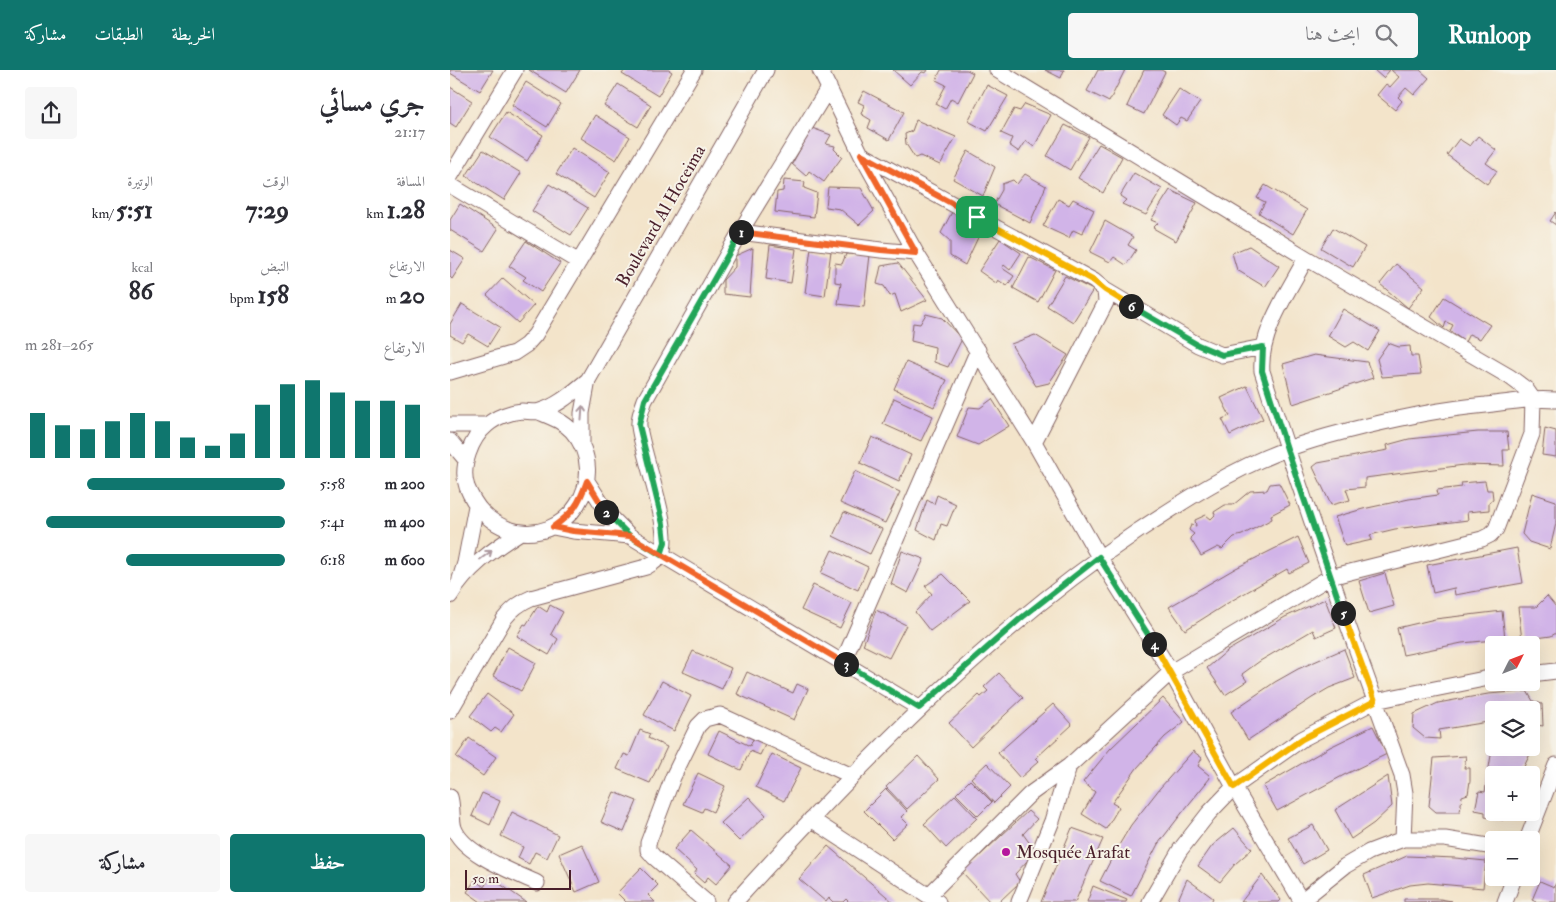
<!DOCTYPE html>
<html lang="ar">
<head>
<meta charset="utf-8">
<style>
	body { margin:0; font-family:"IM FELL Double Pica",Amiri,serif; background:#f7f7f7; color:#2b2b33; direction:rtl; height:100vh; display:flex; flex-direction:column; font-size:19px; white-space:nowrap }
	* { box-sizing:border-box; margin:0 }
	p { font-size:16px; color:#7c7c81 }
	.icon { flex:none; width:28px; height:28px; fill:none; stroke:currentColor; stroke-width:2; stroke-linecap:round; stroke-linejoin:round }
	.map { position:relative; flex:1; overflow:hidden; direction:ltr }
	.drawer { display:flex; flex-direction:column; background:#fff; width:450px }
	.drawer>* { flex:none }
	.needle { width:32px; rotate:48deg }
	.controls { position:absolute; left:1035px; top:566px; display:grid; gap:10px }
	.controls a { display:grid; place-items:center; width:55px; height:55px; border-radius:5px; background:#fff; box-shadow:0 5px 20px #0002; font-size:25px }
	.scale { position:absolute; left:15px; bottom:12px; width:106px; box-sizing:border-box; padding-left:5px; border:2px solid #4a1f2b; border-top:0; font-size:14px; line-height:18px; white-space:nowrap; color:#4a1f2b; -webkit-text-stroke:4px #f7f3e8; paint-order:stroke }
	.pin { position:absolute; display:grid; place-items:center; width:42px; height:42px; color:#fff; margin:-21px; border-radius:10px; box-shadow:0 2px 8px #0006 }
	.km { position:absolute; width:25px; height:25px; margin:-12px; border-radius:50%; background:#222; color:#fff; font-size:14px; line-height:25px; text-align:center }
	.round { display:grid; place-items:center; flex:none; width:52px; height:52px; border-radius:5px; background:#f7f7f7 }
	.headline { display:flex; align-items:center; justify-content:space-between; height:85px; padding:0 25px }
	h1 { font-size:28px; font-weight:800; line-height:38px }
	.stats { display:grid; grid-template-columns:repeat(3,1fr); gap:8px; height:85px; padding:5px 25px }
	.stats div { display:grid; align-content:center }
	.stats b { font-size:25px; font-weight:800 }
	.stats small { font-size:14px; font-weight:400 }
	.stats p { font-size:14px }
	.chart { height:140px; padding:10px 25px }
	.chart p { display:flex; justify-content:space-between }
	.chart svg { width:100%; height:90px; margin-top:5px; stroke:#0f766e; stroke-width:6 }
	.cta { display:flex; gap:10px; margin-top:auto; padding:10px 25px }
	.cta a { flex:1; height:58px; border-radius:5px; background:#0f766e; color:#fff; font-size:20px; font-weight:800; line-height:58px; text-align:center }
	.cta a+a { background:#f7f7f7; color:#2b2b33 }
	ul { padding:0 25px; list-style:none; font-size:16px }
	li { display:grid; grid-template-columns:80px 60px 1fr; align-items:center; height:38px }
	li i { height:12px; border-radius:6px; background:#0f766e }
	header { display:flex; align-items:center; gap:30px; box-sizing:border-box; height:70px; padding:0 25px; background:#0f766e; color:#fff }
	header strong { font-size:24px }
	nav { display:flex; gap:28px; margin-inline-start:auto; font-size:18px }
	.search { width:350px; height:45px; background:#f7f7f7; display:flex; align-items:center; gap:12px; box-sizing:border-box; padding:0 18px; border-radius:5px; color:#7c7c81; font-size:19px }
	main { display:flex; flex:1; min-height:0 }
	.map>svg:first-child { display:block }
	.building { fill:#d1b4e8 }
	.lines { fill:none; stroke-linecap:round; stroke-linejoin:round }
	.minor-casing { stroke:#856463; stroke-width:17 }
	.minor { stroke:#fff; stroke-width:15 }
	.oneway { stroke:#ae9aa0 }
	.split-1-casing { stroke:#fff; stroke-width:10 }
	.split-2-casing { stroke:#fff; stroke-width:10 }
	.split-3-casing { stroke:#fff; stroke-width:10 }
	.split-4-casing { stroke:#fff; stroke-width:10 }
	.split-5-casing { stroke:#fff; stroke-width:10 }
	.split-6-casing { stroke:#fff; stroke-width:10 }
	.split-7-casing { stroke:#fff; stroke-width:10 }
	.split-1 { stroke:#f0652b; stroke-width:6 }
	.split-2 { stroke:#22a559; stroke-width:6 }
	.split-3 { stroke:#f0652b; stroke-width:6 }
	.split-4 { stroke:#22a559; stroke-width:6 }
	.split-5 { stroke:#f5b400; stroke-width:6 }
	.split-6 { stroke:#22a559; stroke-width:6 }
	.split-7 { stroke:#f5b400; stroke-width:6 }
	.poi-dot { fill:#b5179e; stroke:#f7f3e8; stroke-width:2 }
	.labels { text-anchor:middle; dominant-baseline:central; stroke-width:4; stroke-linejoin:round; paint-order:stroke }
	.street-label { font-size:18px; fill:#4a1f2b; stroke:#f7f3e8 }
	.poi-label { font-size:18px; fill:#4a1f2b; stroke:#f7f3e8; text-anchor:start }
</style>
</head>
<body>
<header>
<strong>Runloop</strong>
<div class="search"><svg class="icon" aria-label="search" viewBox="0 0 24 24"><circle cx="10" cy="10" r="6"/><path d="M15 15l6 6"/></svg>ابحث هنا</div>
<nav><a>الخريطة</a><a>الطبقات</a><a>مشاركة</a></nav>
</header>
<main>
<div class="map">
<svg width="1106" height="832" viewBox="0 0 1106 832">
	<rect width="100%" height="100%" fill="#f7f3e8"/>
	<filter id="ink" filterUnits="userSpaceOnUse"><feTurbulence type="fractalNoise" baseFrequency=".02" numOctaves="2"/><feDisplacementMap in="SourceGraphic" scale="10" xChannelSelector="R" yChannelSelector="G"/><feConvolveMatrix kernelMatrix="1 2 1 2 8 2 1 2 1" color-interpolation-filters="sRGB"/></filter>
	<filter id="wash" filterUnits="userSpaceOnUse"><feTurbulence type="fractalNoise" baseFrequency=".0096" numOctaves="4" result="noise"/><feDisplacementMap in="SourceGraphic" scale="20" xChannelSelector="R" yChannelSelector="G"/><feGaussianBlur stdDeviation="1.12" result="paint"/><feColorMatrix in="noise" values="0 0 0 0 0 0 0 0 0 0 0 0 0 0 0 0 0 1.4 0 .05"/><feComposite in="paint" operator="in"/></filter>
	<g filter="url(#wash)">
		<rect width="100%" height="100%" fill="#f3e4ca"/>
		<g id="blocks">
			<path class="building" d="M 0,0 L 43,0 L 30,21 L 0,3 Z
				M 79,0 L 130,0 L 116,23 Z
				M 175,0 L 219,0 L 222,2 L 208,26 L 172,4 Z
				M 443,0 L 478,0 L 476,3 L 472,2 L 460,15 Z
				M 491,0 L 517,0 L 523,3 L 508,32 L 501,28 L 495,39 L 486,34 L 496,15 L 486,10 Z
				M 595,0 L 614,0 L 611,8 Z
				M 648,0 L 675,0 L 659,32 L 637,21 Z
				M 694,0 L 711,0 L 715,2 L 694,44 L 677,36 Z
				M 924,0 L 940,0 L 933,8 Z
				M 941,0 L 970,0 L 979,8 L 964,25 L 956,18 L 948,27 L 952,31 L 945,40 L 927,25 L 936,14 L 940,17 L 949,7 Z
				M 76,12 L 111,34 L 97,57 L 62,35 Z
				M 168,14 L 201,35 L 188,57 L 154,36 Z
				M 537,15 L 558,26 L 537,61 L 518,51 Z
				M 0,17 L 22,31 L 6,57 L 0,53 Z
				M 729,19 L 750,32 L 737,51 L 731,48 L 726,55 L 712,45 Z
				M 414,21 L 454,42 L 439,70 L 418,58 L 421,50 L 411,44 L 414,35 L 408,32 Z
				M 575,34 L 601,45 L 584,77 L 576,71 L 569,82 L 559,75 L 562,68 L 551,63 L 564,39 L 570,41 Z
				M 56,42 L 93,65 L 77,91 L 40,67 Z
				M 145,45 L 180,67 L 166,90 L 131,68 Z
				M 466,50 L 506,67 L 490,95 L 470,86 L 465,88 L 456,74 L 455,64 L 462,61 Z
				M 615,55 L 639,67 L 620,100 L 597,86 Z
				M 362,58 L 381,65 L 376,74 L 385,76 L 384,79 L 392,87 L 374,112 L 359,101 L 356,106 L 342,94 Z
				M 1028,66 L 1046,80 L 1036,93 L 1047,101 L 1037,114 L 997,85 L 1009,69 L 1020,76 Z
				M 649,74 L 672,87 L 653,123 L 628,108 Z
				M 122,78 L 160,102 L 144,128 L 106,104 Z
				M 33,80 L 71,103 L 54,130 L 16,106 Z
				M 518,81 L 545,97 L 533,126 L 503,109 Z
				M 684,103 L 712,119 L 696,145 L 672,134 L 676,130 L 670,126 Z
				M 575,104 L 596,116 L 580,153 L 544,134 L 552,120 L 552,114 L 563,110 L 567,114 Z
				M 334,110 L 355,112 L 354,118 L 367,123 L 364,147 L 325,142 L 327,122 L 333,121 Z
				M 99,114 L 138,138 L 121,165 L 82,141 Z
				M 815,115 L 857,140 L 843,164 L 809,143 L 815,132 L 807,128 Z
				M 378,117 L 411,118 L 424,141 L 409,155 L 390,139 L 376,137 Z
				M 720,120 L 747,133 L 726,171 L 703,158 L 708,153 L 701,150 Z
				M 608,129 L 619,135 L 623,129 L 644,140 L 632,164 L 623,160 L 619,168 L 593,156 Z
				M 10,134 L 48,159 L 34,181 L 0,160 L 0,150 Z
				M 502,142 L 532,159 L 515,195 L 500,186 L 500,171 L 491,163 Z
				M 1106,142 L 1106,155 L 1100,151 Z
				M 655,151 L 683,167 L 678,175 L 686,180 L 676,195 L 664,187 L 660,192 L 640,182 Z
				M 883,158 L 915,177 L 903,197 L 871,178 Z
				M 550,169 L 571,183 L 560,200 L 554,195 L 552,198 L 564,206 L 557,216 L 548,210 L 546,213 L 529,201 Z
				M 76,171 L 110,193 L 91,222 L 73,210 L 76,207 L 59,196 Z
				M 320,175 L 346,179 L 341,213 L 316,209 Z
				M 799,176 L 829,196 L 815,217 L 787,200 L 782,183 Z
				M 303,178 L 300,227 L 273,224 L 273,210 L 285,197 L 285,186 Z
				M 361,178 L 381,181 L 375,226 L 355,223 Z
				M 0,180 L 15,189 L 2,209 L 0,207 Z
				M 396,184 L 420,185 L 414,237 L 388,234 L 391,213 L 385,212 L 385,193 L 392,194 Z
				M 579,187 L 605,200 L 588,232 L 563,218 Z
				M 448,193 L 477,230 L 451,242 L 445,224 L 440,226 L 434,216 L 427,214 L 431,196 Z
				M 946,194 L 974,217 L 958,238 L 930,214 Z
				M 615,206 L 643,220 L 623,252 L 597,236 Z
				M 53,208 L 84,235 L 68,253 L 37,225 Z
				M 994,227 L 1040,255 L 1030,269 L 1019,264 L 1015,272 L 1000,261 L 1003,255 L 996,252 L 994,258 L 981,247 Z
				M 12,234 L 50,257 L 38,276 L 18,264 L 12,272 L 0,265 L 0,254 Z
				M 893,239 L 930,261 L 918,281 L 904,272 L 896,277 L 878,266 Z
				M 476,244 L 492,248 L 512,269 L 498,297 L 484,292 L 485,277 L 461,271 L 463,253 L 470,254 Z
				M 585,265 L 618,285 L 599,313 L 586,316 L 561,274 Z
				M 938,273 L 949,277 L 960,276 L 961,286 L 968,286 L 971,304 L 932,307 L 927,289 Z
				M 864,285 L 917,292 L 923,308 L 843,334 L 833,294 Z
				M 456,292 L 497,310 L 484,337 L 444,319 Z
				M 797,316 L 813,349 L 780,365 L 772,349 L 780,346 L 771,328 Z
				M 444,328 L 483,346 L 471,371 L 433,354 Z
				M 542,329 L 559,356 L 528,375 L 507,367 L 519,337 L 530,338 Z
				M 1095,358 L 1106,361 L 1106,387 L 1092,385 Z
				M 1028,362 L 1057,362 L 1059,380 L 1053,380 L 1054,396 L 1014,395 L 915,408 L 915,417 L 896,419 L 900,430 L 881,435 L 863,397 L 868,393 L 938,380 L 937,375 L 959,369 Z
				M 422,367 L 461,385 L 449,411 L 410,393 Z
				M 405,401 L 450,422 L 435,453 L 390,433 Z
				M 1035,411 L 1037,420 L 1042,420 L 1043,429 L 1039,432 L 1039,440 L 1017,442 L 1018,450 L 945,459 L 920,465 L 922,470 L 895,476 L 885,447 L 913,439 L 959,429 L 988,425 L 987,420 L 1012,417 L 1011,413 Z
				M 829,413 L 840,435 L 821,445 L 822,449 L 792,465 L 784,467 L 772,479 L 768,477 L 751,486 L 740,468 L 744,464 L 739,460 L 741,455 L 746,456 L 745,450 L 756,445 L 761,449 L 765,445 L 764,442 L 775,435 L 783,435 L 800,421 L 817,420 L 820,414 Z
				M 1082,423 L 1106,431 L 1106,453 L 1100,479 L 1079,472 L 1072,464 Z
				M 487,425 L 506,434 L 497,456 L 491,454 L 486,470 L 467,460 L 477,430 L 484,434 Z
				M 394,442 L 432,459 L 420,484 L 383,466 Z
				M 848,467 L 859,493 L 839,503 L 837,499 L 781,531 L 735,560 L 719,537 L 786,498 Z
				M 1067,478 L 1073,513 L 1005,525 L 1004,518 L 983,523 L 977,495 Z
				M 382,480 L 418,497 L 408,520 L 371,503 Z
				M 452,481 L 474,489 L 458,523 L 441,514 Z
				M 935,503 L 944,536 L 919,543 L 909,511 Z
				M 493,504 L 520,531 L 480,561 L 465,542 L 482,524 L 475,516 Z
				M 363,515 L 402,533 L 390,558 L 351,540 Z
				M 1097,526 L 1106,537 L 1106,563 L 1101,566 L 1072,570 L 1068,537 L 1086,537 Z
				M 875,529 L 886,558 L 866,567 L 863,560 L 810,591 L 792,604 L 797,611 L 775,625 L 757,598 L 777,581 L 815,559 L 835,547 Z
				M 100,535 L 113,542 L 101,564 L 108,569 L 99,585 L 67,566 L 74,554 L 76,555 L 88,536 L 97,542 Z
				M 426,540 L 456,555 L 439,588 L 413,575 Z
				M 1052,541 L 1055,569 L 1012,573 L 953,585 L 947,558 L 985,549 Z
				M 58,577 L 86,593 L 71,621 L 43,606 Z
				M 894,579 L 905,608 L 879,618 L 862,628 L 798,670 L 781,642 L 825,612 L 848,599 Z
				M 243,581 L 281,598 L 272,619 L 233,602 Z
				M 297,602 L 343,623 L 347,614 L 358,619 L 344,650 L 287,624 Z
				M 549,603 L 573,628 L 521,677 L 499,653 L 529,625 L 531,627 L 538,621 L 534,617 Z
				M 212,611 L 241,626 L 224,661 L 194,645 Z
				M 1077,621 L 1083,631 L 1092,634 L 1093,656 L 1081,654 L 1081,640 L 1044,640 L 1044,651 L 989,660 L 990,669 L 975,668 L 963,658 L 964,644 L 988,633 L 1038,624 Z
				M 37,624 L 64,644 L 51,662 L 45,658 L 41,662 L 20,646 Z
				M 713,628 L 734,652 L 715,667 L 687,698 L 662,733 L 669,737 L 656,759 L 632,744 L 645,722 L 633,712 L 660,679 Z
				M 603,634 L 622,655 L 586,688 L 589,691 L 570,708 L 548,683 Z
				M 923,656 L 937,684 L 894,705 L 827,741 L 813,716 L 880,677 Z
				M 190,660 L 200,664 L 198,668 L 217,677 L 200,713 L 167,699 L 174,684 L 179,686 Z
				M 269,661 L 300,676 L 304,667 L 316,673 L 310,685 L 300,681 L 291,700 L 258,684 Z
				M 19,668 L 46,687 L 33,706 L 6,687 Z
				M 1043,673 L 1044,678 L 1070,678 L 1081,682 L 1070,705 L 1044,705 L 1044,742 L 1056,742 L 1053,750 L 1035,747 L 1035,742 L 1025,740 L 1029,721 L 1035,722 Z
				M 743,681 L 752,688 L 748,696 L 759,705 L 760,708 L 735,739 L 708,774 L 681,826 L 650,811 L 666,780 L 681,755 L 710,718 Z
				M 322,684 L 351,698 L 334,731 L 306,717 Z
				M 468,686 L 489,709 L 457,739 L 436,717 Z
				M 1016,686 L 1014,698 L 1020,698 L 1020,711 L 1018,724 L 1012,726 L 1010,742 L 986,742 L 979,736 L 984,688 Z
				M 537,693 L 560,717 L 544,733 L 521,708 Z
				M 248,703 L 275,716 L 263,742 L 254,738 L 252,742 L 233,734 Z
				M 938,706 L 942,736 L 924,753 L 901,769 L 885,740 Z
				M 520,710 L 542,732 L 528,746 L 506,724 Z
				M 436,719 L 457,741 L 451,747 L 458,754 L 442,769 L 414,741 Z
				M 164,722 L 187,731 L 174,762 L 151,752 Z
				M 32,723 L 50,731 L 40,755 L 22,746 Z
				M 505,725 L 527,748 L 496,778 L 474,754 Z
				M 299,727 L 316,745 L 289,771 L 271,753 Z
				M 578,741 L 587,749 L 573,764 L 581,775 L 579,789 L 565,804 L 570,812 L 549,832 L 540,832 L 512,802 Z
				M 62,742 L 108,765 L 97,788 L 85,782 L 79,794 L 68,788 L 73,777 L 51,766 Z
				M 863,755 L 877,780 L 853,794 L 838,768 Z
				M 622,758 L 653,769 L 625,832 L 591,832 Z
				M 784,758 L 802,779 L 785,794 L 770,812 L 748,796 L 762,776 Z
				M 241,760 L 282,795 L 266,814 L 258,807 L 254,813 L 244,804 L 247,800 L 224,779 Z
				M 132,774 L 149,812 L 126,822 L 109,784 Z
				M 378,776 L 443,832 L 399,832 L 396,829 L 393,832 L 383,832 L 379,828 L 376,832 L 349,809 Z
				M 957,786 L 1005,788 L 1036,791 L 1033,818 L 978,813 L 960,815 L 922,828 L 914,805 Z
				M 191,798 L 208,815 L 198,825 L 205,832 L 176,832 L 167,823 Z
				M 812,805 L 831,830 L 829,832 L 791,832 Z
				M 40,807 L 76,832 L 31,832 L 17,822 L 25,810 L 34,817 Z
				M 737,809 L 763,828 L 761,832 L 727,832 Z
				M 1090,811 L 1104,817 L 1106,813 L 1106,832 L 1086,832 L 1082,830 Z
				M 643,816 L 677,830 L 676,832 L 637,832 Z
				M 954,829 L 990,829 L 1002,831 L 954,832 Z"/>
		</g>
	</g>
	<g filter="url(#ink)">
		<use href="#blocks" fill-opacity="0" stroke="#856463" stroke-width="1"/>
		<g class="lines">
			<defs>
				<path id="minor" d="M 370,0 L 411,84 L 466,183 L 584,372 L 649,487 L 721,602 L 784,717 L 852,832
					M 547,0 L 856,188 L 1060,307 L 1076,319 L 1083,329 L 1082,364 L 1046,459 L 1040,465 L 1032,469 L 880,507 L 721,602 L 619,696 L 602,751 L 569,832
					M 411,84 L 644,211 L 655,220 L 748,275 L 772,285 L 813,277
					M 0,107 L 65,0
					M 0,115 L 129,192
					M 290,162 L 431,180 L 466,183
					M 856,188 C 839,221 809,262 812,301 C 855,437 903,571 952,705 L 955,723 L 953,769
					M 0,302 L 64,283 L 76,275 L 85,265 L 244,0
					M 89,342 C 101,347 113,351 122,361 C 163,407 116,479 58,459 C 37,451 25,437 17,417 C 10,397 21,368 37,355 C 46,347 60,342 72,341 C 78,341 85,343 90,341 C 108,336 123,322 138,310
					M 0,355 L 37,355
					M 0,371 L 16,390
					M 584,372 L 656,232 L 655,220
					M 132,377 L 132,343 L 138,310 L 316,0
					M 137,411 L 159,445 L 180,466 L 469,638
					M 103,457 L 123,461 L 180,466
					M 10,509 L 15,493 L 26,436
					M 0,526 C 17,498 42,480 69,463
					M 393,592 L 528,280
					M 1081,604 L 1106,601
					M 0,641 L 54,549 C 62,539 69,533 81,528 L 196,497 C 201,494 208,491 211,485 C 224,463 192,385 189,356 C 188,348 192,338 195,330 L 290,162 L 379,17
					M 0,727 C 3,737 1,748 4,758 C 13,784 64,802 87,813
					M 361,749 L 488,832
					M 1077,770 L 1106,695
					M 479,825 L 580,724 L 619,696
					M 256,832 L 204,787 L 198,780 L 198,773 L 223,707 L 248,656 L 255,649 L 270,645 L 402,706
					M 285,832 C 408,696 536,563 688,461 C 735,430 784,398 837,379 C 881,363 927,353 972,344 C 993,340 1015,337 1036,335 C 1060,332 1082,328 1106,330
					M 700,832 L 730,780 L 759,743 L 784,717 L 852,669 L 925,631 L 1044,607
					M 850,832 L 895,796 L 919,782 L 953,769 L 995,769 L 1044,777
					M 1055,832 L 1064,808"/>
			</defs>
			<use href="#minor" class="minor-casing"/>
			<use href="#minor" class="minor"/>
		</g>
		<defs><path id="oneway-shaft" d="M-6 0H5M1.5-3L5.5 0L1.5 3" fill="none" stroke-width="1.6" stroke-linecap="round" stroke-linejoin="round" transform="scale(1.25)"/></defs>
		<g class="oneway">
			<use href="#oneway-shaft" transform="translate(132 343) rotate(-86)"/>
			<use href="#oneway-shaft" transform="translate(36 485) rotate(-37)"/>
		</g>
	</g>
	<g class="lines" filter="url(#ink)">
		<defs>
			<path id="split-1" d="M 291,162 L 431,180 L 466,183 L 411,84 L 527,147"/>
			<path id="split-2" d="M 156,442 L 180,466 L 211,485 L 215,472 L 213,454 L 189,355 L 195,330 L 291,162"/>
			<path id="split-3" d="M 156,442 L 137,411 C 129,434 123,443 103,457 L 123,461 L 180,466 L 396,594"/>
			<path id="split-4" d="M 396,594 L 469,638 L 570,549 L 649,487 L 704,574"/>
			<path id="split-5" d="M 704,574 L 784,717 L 852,669 L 925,631 L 893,543"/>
			<path id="split-6" d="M 681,236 L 748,275 L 772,285 L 813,277 L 812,301 L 837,379 L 893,543"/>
			<path id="split-7" d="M 527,147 L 644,211 L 655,220 L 681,236"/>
		</defs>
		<use href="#split-1" class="split-1-casing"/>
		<use href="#split-2" class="split-2-casing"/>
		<use href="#split-3" class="split-3-casing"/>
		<use href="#split-4" class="split-4-casing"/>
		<use href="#split-5" class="split-5-casing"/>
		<use href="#split-6" class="split-6-casing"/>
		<use href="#split-7" class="split-7-casing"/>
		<use href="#split-1" class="split-1"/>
		<use href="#split-2" class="split-2"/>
		<use href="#split-3" class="split-3"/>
		<use href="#split-4" class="split-4"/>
		<use href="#split-5" class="split-5"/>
		<use href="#split-6" class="split-6"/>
		<use href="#split-7" class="split-7"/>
	</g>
	<circle class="poi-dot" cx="556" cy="782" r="5"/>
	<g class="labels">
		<g class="street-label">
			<text transform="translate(211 146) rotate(-60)">Boulevard Al Hoceima</text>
		</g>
		<g class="poi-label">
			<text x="566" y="782">Mosquée Arafat</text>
		</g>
	</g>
</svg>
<div class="controls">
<a><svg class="needle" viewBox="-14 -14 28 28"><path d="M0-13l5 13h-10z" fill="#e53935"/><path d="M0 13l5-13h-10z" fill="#7c7c81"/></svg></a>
<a><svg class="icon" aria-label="layers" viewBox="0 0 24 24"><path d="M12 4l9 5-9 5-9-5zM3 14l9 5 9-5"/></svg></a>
<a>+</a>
<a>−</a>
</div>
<div class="scale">50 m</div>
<div class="pin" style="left:527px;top:147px;background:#1e9e55"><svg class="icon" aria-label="arrive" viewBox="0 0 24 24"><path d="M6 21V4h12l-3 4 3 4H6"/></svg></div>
<b class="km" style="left:291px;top:162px">1</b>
<b class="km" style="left:156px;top:442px">2</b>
<b class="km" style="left:396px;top:594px">3</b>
<b class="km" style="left:704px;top:574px">4</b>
<b class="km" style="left:893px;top:543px">5</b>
<b class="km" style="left:681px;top:236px">6</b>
</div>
<section class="drawer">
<div class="headline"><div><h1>جري مسائي</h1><p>21:17</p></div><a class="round"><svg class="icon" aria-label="share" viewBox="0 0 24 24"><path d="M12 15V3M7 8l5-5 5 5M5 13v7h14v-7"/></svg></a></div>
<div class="stats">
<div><p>المسافة</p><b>1.28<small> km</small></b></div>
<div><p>الوقت</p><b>7:29</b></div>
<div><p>الوتيرة</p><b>5:51<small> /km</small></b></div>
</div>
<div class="stats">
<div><p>الارتفاع</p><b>20<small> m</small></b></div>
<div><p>النبض</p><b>158<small> bpm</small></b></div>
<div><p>kcal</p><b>86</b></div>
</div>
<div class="chart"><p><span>الارتفاع</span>265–281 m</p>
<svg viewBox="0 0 160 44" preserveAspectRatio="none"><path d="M5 44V22M15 44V28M25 44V30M35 44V26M45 44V22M55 44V26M65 44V34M75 44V38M85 44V32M95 44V18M105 44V8M115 44V6M125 44V12M135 44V16M145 44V16M155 44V18"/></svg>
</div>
<ul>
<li><b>200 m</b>5:58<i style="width:76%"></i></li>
<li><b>400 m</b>5:41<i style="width:92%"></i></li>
<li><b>600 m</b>6:18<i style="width:61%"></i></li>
</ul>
<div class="cta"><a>حفظ</a><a>مشاركة</a></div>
</section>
</main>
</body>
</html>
